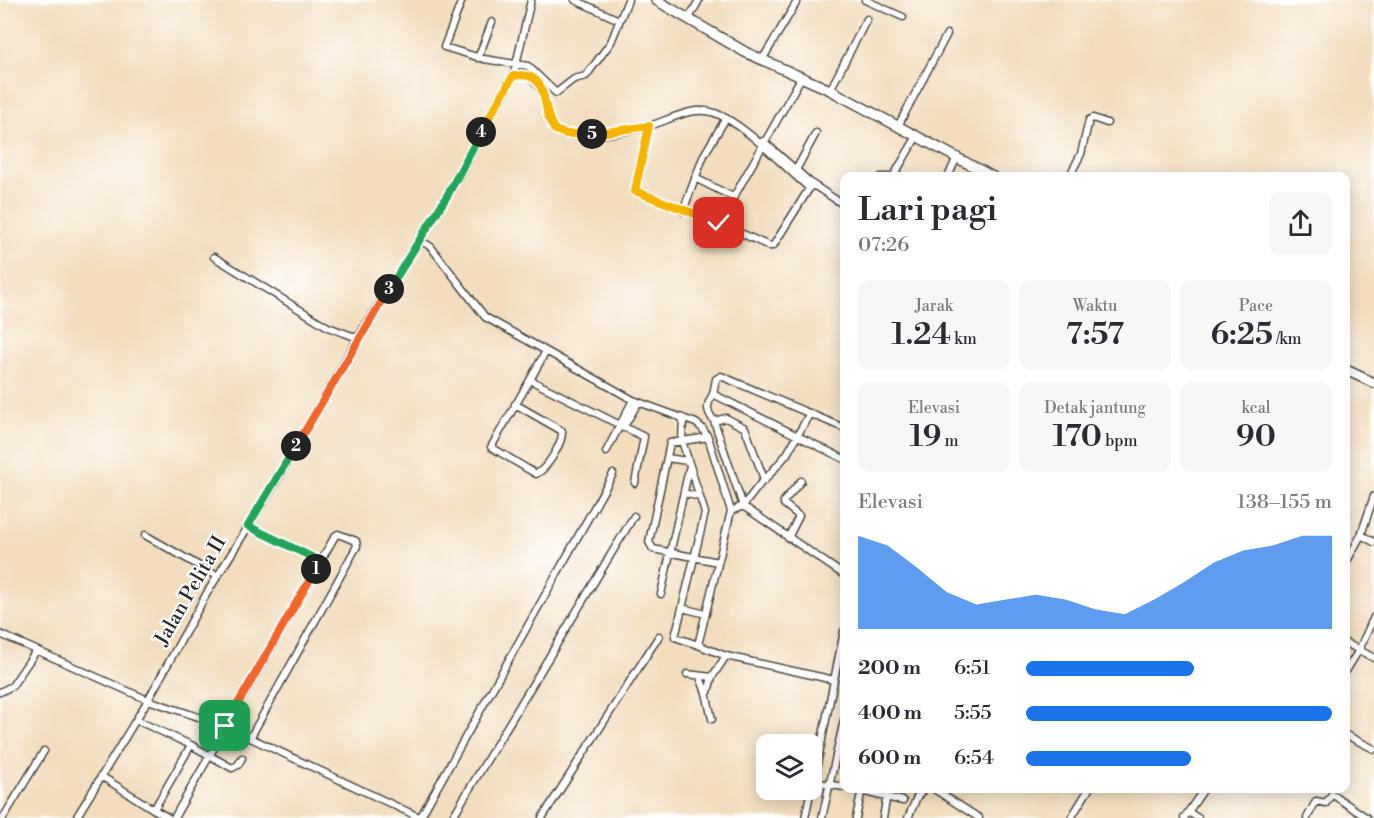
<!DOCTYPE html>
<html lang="id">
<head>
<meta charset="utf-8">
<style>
	body { margin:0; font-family:"Libre Bodoni",serif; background:#f7f7f7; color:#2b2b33; height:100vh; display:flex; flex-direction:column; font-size:22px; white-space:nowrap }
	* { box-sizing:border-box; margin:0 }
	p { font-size:20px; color:#7c7c81 }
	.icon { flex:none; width:33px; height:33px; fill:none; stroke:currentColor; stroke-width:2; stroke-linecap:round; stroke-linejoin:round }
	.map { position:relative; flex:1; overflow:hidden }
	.details { position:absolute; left:840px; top:172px; width:510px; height:621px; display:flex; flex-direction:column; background:#fff; border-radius:12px; box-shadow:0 3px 15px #0003 }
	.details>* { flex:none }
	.buttons { position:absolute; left:756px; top:734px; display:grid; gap:12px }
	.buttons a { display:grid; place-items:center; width:66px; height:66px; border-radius:12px; background:#fff; box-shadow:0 3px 15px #0003; font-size:30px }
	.pin { position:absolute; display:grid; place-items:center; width:51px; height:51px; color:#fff; margin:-26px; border-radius:12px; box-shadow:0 3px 9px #0006 }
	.km { position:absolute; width:30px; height:30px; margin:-15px; border-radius:50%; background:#222; color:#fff; font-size:16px; line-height:30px; text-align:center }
	.round { display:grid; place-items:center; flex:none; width:63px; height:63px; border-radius:12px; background:#f7f7f7 }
	.overview { display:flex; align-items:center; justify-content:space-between; height:102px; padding:0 18px }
	h1 { font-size:33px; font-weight:600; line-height:45px }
	.metrics { display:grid; grid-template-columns:repeat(3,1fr); gap:9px; height:102px; padding:6px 18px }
	.metrics div { display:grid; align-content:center; border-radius:12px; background:#f7f7f7; text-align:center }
	.metrics b { font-size:30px; font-weight:600 }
	.metrics small { font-size:16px; font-weight:400 }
	.metrics p { font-size:16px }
	.chart { height:168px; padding:12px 18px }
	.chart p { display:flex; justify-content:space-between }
	.chart svg { width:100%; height:108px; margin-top:6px; fill:#1a73e8; opacity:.7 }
	ul { padding:0 18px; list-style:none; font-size:20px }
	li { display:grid; grid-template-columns:96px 72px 1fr; align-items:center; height:45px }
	li i { height:15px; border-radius:8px; background:#1a73e8 }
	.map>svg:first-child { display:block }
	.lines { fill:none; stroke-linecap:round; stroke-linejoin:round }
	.street-casing { stroke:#494641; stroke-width:9 }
	.secondary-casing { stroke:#494641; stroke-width:12 }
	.street { stroke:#fff; stroke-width:6 }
	.secondary { stroke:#fff; stroke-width:9 }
	.split-1-casing { stroke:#fff; stroke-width:12 }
	.split-2-casing { stroke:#fff; stroke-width:12 }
	.split-3-casing { stroke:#fff; stroke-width:12 }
	.split-4-casing { stroke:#fff; stroke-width:12 }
	.split-5-casing { stroke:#fff; stroke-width:12 }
	.split-6-casing { stroke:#fff; stroke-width:12 }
	.split-1 { stroke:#f0652b; stroke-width:8 }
	.split-2 { stroke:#22a559; stroke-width:8 }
	.split-3 { stroke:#f0652b; stroke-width:8 }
	.split-4 { stroke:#22a559; stroke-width:8 }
	.split-5 { stroke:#f5b400; stroke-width:8 }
	.split-6 { stroke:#f5b400; stroke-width:8 }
	.labels { text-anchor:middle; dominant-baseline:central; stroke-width:4.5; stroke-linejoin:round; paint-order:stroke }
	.street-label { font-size:20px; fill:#2b2b2b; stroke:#fff }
</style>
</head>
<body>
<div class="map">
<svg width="1374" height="818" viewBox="0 0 1374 818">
	<rect width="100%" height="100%" fill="#fff"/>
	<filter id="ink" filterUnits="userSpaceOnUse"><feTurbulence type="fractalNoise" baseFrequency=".0167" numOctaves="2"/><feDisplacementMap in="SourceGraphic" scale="12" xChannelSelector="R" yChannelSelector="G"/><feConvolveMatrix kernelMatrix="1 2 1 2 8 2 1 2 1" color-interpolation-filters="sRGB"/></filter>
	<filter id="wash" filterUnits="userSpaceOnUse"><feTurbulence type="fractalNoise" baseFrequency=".008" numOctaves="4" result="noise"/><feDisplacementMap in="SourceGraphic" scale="24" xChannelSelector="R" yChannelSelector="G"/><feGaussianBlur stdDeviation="1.35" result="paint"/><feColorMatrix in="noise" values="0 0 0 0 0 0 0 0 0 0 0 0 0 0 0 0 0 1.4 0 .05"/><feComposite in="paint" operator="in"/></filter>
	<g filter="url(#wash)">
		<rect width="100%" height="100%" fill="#f2ddbe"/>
	</g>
	<g filter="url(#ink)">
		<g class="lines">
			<defs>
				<path id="street" d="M 462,0 L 444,47 L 484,59 L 528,66 L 556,93 L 574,79 L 586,76 L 611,42 L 628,0
					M 575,0 L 619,20
					M 865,0 L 903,17
					M 688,20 L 699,0
					M 478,58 L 492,22
					M 762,60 L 798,0
					M 513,76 L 526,75 C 554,90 541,124 558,132 C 577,141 628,131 649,126 C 670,120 693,105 715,113 C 745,124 783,166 808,187
					M 830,90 L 867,19
					M 649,126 L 635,191 L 719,223 L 769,246 L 773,246 L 812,184
					M 898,126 L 947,34
					M 763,141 L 812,184 L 844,205
					M 796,170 L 816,133
					M 881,177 L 890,177
					M 893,177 L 917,136
					M 948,177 L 957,157
					M 1069,177 L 1081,154 L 1089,120 L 1093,118 L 1107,123
					M 695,178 L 733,197
					M 683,211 L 704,155 L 726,118
					M 719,223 L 801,78
					M 420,240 L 431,247 L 485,317 L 546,351 L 530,380 L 644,437 L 635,483
					M 214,257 L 328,327 L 358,338
					M 546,351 L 633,400
					M 713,394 L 716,379 L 721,376 L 844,428
					M 515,404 L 562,431 C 563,443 547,469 536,474 L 491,447 L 530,380
					M 683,418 L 682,441 L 705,513 L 675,637 L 698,645
					M 714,421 L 726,418 L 745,428 L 764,479 L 743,506 L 731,511 L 698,645 L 726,656 L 834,680
					M 623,428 L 638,403
					M 708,437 L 670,443 L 649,542 L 653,549 L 718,562
					M 606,452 L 633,400 L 696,423 L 702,428 L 708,437 L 731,511
					M 667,458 L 687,461
					M 844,459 L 713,394 C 706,406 706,410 714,421 L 743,506 L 844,575
					M 764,481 L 787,454 L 810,413
					M 684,493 L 700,497
					M 248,526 L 320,561
					M 145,535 L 217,576
					M 1361,535 L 1374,542
					M 788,538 L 799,516 L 784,504 L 784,501 L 801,481
					M 1346,563 L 1361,535 L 1374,496
					M 661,594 L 689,469
					M 682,608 L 706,614
					M 0,634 L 148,700 L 225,726 L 421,818
					M 1346,643 L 1374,658
					M 1346,671 L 1359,650 L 1374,617
					M 687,674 L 712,677
					M 700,677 L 706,693 L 708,692 L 712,677 L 726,656
					M 0,692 L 12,686 L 36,651
					M 706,693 L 712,719
					M 1346,735 L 1374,749
					M 191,745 L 232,768 L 238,765 L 242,758
					M 101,776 L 153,809 L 156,806 L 191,745 L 136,720
					M 813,782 L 844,787
					M 812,789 L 844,631
					M 852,789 L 903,801
					M 934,789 L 979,818
					M 153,809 L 169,818
					M 1188,812 L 1198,818
					M 3,818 L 44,751
					M 76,818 L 148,700 L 207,593 L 276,482 L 363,329 L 447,196 L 514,73 L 531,0
					M 174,818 L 335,536 L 338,534 L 356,541 L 357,546 L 250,738
					M 420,818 L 613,474
					M 452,818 L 634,516
					M 542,818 L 659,636
					M 805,818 L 811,789
					M 822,818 L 844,720
					M 856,818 L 862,789
					M 883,818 L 888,789
					M 908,818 L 917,797 L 924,789
					M 1071,818 L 1089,789
					M 1184,818 L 1204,789
					M 1307,818 L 1316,801 L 1326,803 L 1332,794 L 1367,818"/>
				<path id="secondary" d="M 656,0 L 745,52 L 830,90 L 993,177
					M 1346,370 L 1374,383"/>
			</defs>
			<use href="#street" class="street-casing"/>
			<use href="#secondary" class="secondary-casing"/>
			<use href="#street" class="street"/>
			<use href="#secondary" class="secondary"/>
		</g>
	</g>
	<g class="lines" filter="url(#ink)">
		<defs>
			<path id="split-1" d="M 225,726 L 316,569"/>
			<path id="split-2" d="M 296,446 L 248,526 L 320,561 L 316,569"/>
			<path id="split-3" d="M 296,446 L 389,289"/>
			<path id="split-4" d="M 389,289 L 447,196 L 481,132"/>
			<path id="split-5" d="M 481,132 L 513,76 C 553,69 539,111 555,130 L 566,134 L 592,134"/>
			<path id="split-6" d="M 592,134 L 649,126 L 635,191 L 719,223"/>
		</defs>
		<use href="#split-1" class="split-1-casing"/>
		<use href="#split-2" class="split-2-casing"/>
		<use href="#split-3" class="split-3-casing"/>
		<use href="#split-4" class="split-4-casing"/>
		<use href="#split-5" class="split-5-casing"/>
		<use href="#split-6" class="split-6-casing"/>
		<use href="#split-1" class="split-1"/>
		<use href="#split-2" class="split-2"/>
		<use href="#split-3" class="split-3"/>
		<use href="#split-4" class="split-4"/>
		<use href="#split-5" class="split-5"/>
		<use href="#split-6" class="split-6"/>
	</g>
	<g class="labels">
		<g class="street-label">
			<text transform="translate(191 591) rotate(-60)">Jalan Pelita II</text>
		</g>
	</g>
</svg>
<div class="buttons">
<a><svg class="icon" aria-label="layers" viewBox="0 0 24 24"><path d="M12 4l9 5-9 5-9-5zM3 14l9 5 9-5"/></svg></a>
</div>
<div class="pin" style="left:225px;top:726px;background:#1e9e55"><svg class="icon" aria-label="arrive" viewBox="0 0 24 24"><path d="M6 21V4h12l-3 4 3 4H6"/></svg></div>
<div class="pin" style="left:719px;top:223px;background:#d93025"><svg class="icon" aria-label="check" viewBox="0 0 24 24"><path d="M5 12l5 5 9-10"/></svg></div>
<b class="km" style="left:316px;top:569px">1</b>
<b class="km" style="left:296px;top:446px">2</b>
<b class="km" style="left:389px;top:289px">3</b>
<b class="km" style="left:481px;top:132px">4</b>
<b class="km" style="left:592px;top:134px">5</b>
<section class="details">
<div class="overview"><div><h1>Lari pagi</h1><p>07:26</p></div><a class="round"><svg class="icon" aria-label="share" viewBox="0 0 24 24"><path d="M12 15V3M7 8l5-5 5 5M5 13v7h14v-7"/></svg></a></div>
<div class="metrics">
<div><p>Jarak</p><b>1.24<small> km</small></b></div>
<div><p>Waktu</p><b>7:57</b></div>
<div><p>Pace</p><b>6:25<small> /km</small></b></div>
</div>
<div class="metrics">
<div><p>Elevasi</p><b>19<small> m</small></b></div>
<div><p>Detak jantung</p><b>170<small> bpm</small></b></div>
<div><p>kcal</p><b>90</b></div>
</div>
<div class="chart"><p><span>Elevasi</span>138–155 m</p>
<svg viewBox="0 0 160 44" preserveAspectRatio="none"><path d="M0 44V6L10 10L20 19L30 29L40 34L50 32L60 30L70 32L80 36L90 38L100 32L110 25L120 17L130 12L140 10L150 6L160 6V44z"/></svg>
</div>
<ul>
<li><b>200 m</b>6:51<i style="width:55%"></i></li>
<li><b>400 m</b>5:55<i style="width:100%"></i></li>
<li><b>600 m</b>6:54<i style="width:54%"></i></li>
</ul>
</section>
</div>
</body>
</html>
